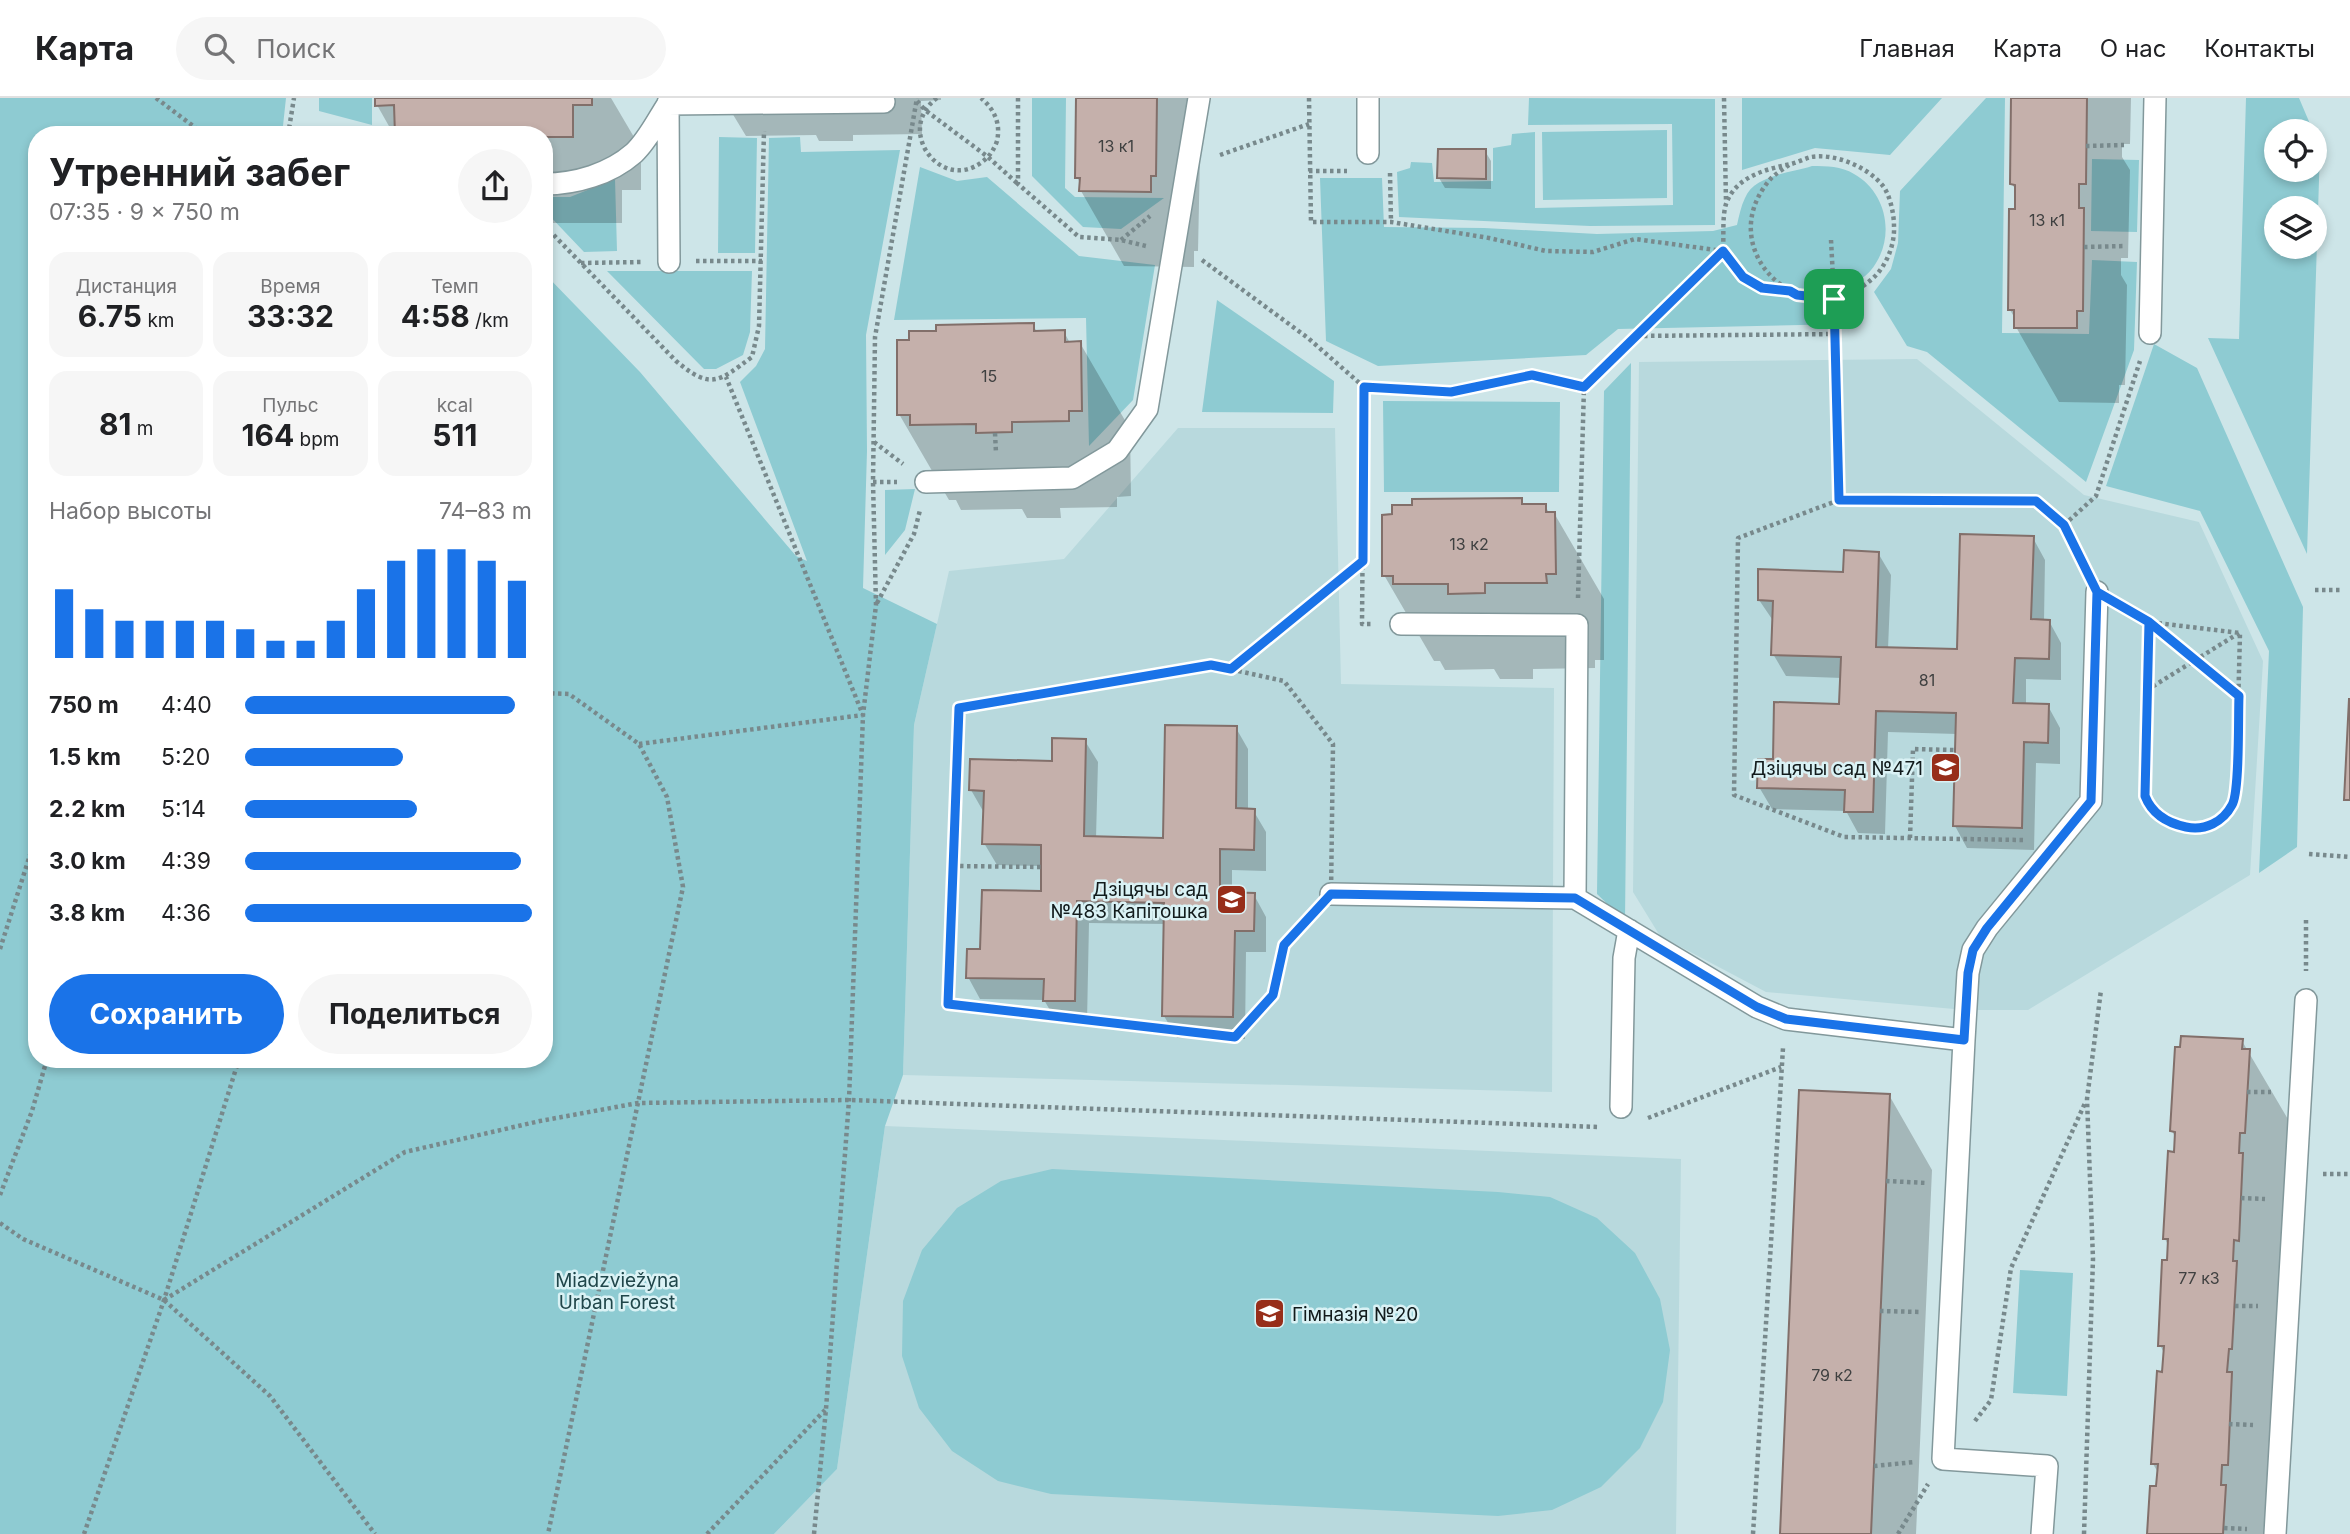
<!DOCTYPE html>
<html lang="ru">
<head>
<meta charset="utf-8">
<style>
	body { margin:0; font-family:Inter,sans-serif; background:#f6f6f6; color:#202124; height:100vh; display:flex; flex-direction:column; font-size:26px; white-space:nowrap }
	* { box-sizing:border-box; margin:0 }
	p { font-size:23px; color:#757577 }
	.icon { flex:none; width:38px; height:38px; fill:none; stroke:currentColor; stroke-width:2; stroke-linecap:round; stroke-linejoin:round }
	.map { position:relative; flex:1; overflow:hidden }
	.details { position:absolute; left:28px; top:28px; width:525px; height:942px; display:flex; flex-direction:column; background:#fff; border-radius:28px; box-shadow:0 4px 10px #0003 }
	.details>* { flex:none }
	.buttons { position:absolute; left:2264px; top:21px; display:grid; gap:14px }
	.buttons a { display:grid; place-items:center; width:63px; height:63px; border-radius:50%; background:#fff; box-shadow:0 4px 10px #0003; font-size:35px }
	.pin { position:absolute; display:grid; place-items:center; width:60px; height:60px; color:#fff; margin:-30px; border-radius:14px; box-shadow:0 4px 10px #0006 }
	.round { display:grid; place-items:center; flex:none; width:74px; height:74px; border-radius:37px; background:#f6f6f6 }
	.head { display:flex; align-items:center; justify-content:space-between; height:119px; padding:0 21px }
	h1 { font-size:38px; font-weight:700; line-height:52px }
	.stats { display:grid; grid-template-columns:repeat(3,1fr); gap:10px; height:119px; padding:7px 21px }
	.stats div { display:grid; align-content:center; border-radius:18px; background:#f6f6f6; text-align:center }
	.stats b { font-size:30px; font-weight:700 }
	.stats small { font-size:19px; font-weight:400 }
	.stats p { font-size:19px }
	.chart { height:196px; padding:14px 21px }
	.chart p { display:flex; justify-content:space-between }
	.chart svg { width:100%; height:126px; margin-top:7px; stroke:#1a73e8; stroke-width:6 }
	.button { display:flex; gap:14px; margin-top:auto; padding:14px 21px }
	.button a { flex:1; height:80px; border-radius:42px; background:#1a73e8; color:#fff; font-size:28px; font-weight:700; line-height:80px; text-align:center }
	.button a+a { background:#f6f6f6; color:#202124 }
	ul { padding:0 21px; list-style:none; font-size:23px }
	li { display:grid; grid-template-columns:112px 84px 1fr; align-items:center; height:52px }
	li i { height:18px; border-radius:9px; background:#1a73e8 }
	header { display:flex; align-items:center; gap:42px; box-sizing:border-box; height:98px; padding:0 35px; background:#fff; border-bottom:2px solid #e0e0e0 }
	header strong { font-size:33px }
	nav { display:flex; gap:38px; margin-inline-start:auto; font-size:24px }
	.search { width:490px; height:63px; background:#f6f6f6; display:flex; align-items:center; gap:18px; box-sizing:border-box; padding:0 24px; border-radius:38px; color:#757577; font-size:26px }
	.map>svg:first-child { display:block }
	.built { fill:#b8d9dd }
	.green { fill:#8ecbd2; fill-rule:evenodd }
	.shadow { fill:#0003 }
	.building { fill:#c5b0ab; stroke:#826f6a; stroke-width:2 }
	.lines { fill:none; stroke-linecap:round; stroke-linejoin:round }
	.service-casing { stroke:#82989b; stroke-width:24 }
	.path { stroke:#78898c; stroke-width:4.5; stroke-dasharray:3.5 3.5; stroke-linecap:butt }
	.service { stroke:#fff; stroke-width:21 }
	.route-casing { stroke:#fff; stroke-width:14 }
	.route { stroke:#1a73e8; stroke-width:9 }
	.labels { text-anchor:middle; dominant-baseline:central; stroke-width:5; stroke-linejoin:round; paint-order:stroke }
	.number-label { font-size:16px; fill:#3f4040 }
	.poi-label { font-size:19px; fill:#121b1c; stroke:#daf2f5; text-anchor:end }
	.park-label { font-size:19px; fill:#20464a; stroke:#daf2f5 }
</style>
</head>
<body>
<header>
<strong>Карта</strong>
<div class="search"><svg class="icon" aria-label="search" viewBox="0 0 24 24"><circle cx="10" cy="10" r="6"/><path d="M15 15l6 6"/></svg>Поиск</div>
<nav><a>Главная</a><a>Карта</a><a>О нас</a><a>Контакты</a></nav>
</header>
<div class="map">
<svg width="2350" height="1436" viewBox="0 0 2350 1436">
	<rect width="100%" height="100%" fill="#cde5e8"/>
	<path class="built" d="M 1917,261 L 2084,397 L 2199,424 L 2263,563 L 2250,777 L 2028,912 L 1965,912 L 1766,894 L 1660,838 L 1633,794 L 1639,264 Z
		M 1178,330 L 1335,330 L 1341,586 L 1554,590 L 1552,994 L 903,977 L 914,627 L 949,473 L 1064,461 Z
		M 885,1028 L 1681,1061 L 1676,1436 L 774,1436 L 837,1371 Z"/>
	<path class="green" d="M 0,0 L 286,0 L 282,37 L 37,37 L 37,961 L 544,961 L 544,175 L 640,274 L 796,458 L 807,463 L 740,284 L 756,268 L 765,251 L 769,40 L 800,39 L 801,54 L 900,52 L 866,237 L 867,353 L 863,490 L 937,526 L 914,627 L 903,977 L 885,1028 L 837,1371 L 774,1436 L 0,1436 Z
		M 319,0 L 372,0 L 372,27 L 319,13 Z
		M 1032,0 L 1066,0 L 1065,90 L 1075,99 L 1164,100 L 1121,131 L 1083,129 L 1032,78 Z
		M 1529,0 L 1715,1 L 1715,127 L 1590,128 L 1399,119 L 1397,74 L 1410,70 L 1411,64 L 1432,65 L 1434,84 L 1493,83 L 1493,50 L 1511,47 L 1512,36 L 1535,34 L 1535,110 L 1673,107 L 1672,26 L 1528,27 Z
		M 1742,0 L 1942,0 L 1890,57 L 1815,50 L 1742,72 Z
		M 1986,0 L 2005,0 L 2002,235 L 2089,236 L 2092,162 L 2137,164 L 2134,252 L 2086,384 L 1927,254 L 1907,248 L 1874,194 L 1891,171 L 1898,145 L 1900,93 Z
		M 2246,0 L 2299,0 L 2313,33 L 2277,33 L 2277,72 L 2315,72 L 2315,40 L 2320,51 L 2307,456 L 2208,240 L 2239,241 ZM 2277,110 L 2315,110 L 2315,149 L 2277,149 Z
		M 1667,32 L 1667,100 L 1543,102 L 1542,34 Z
		M 719,39 L 757,40 L 755,155 L 718,155 Z
		M 2092,61 L 2139,62 L 2137,134 L 2091,133 Z
		M 1812,68 C 1827,68 1841,68 1854,76 C 1885,93 1895,135 1876,165 C 1869,178 1855,185 1843,192 L 1846,226 L 1618,231 L 1586,257 L 1378,268 L 1326,243 L 1320,80 L 1382,80 L 1384,129 L 1484,130 L 1597,136 L 1713,133 L 1737,127 C 1739,118 1741,108 1745,100 C 1754,77 1791,75 1812,68 Z
		M 920,69 L 957,83 L 987,79 L 1079,158 L 1155,167 L 1133,302 L 1089,348 L 1086,220 L 894,222 Z
		M 615,81 L 617,153 L 584,154 L 544,112 L 544,99 L 570,99 Z
		M 607,173 L 752,173 L 750,234 L 743,257 L 716,271 L 704,271 Z
		M 1217,202 L 1334,283 L 1333,315 L 1202,314 Z
		M 2154,246 L 2197,270 L 2303,509 L 2297,749 L 2259,775 L 2269,553 L 2200,413 L 2106,388 Z
		M 1631,265 L 1625,823 L 1597,796 L 1604,293 Z
		M 1383,303 L 1560,304 L 1559,394 L 1384,394 Z
		M 915,391 L 905,432 L 885,457 L 885,392 Z
		M 1052,1071 L 1498,1094 L 1550,1099 L 1597,1120 L 1635,1155 L 1660,1201 L 1670,1252 L 1663,1304 L 1640,1350 L 1601,1389 L 1552,1412 L 1498,1418 L 1051,1396 L 998,1383 L 952,1353 L 919,1310 L 902,1258 L 903,1203 L 922,1152 L 957,1110 L 1001,1083 Z
		M 2020,1172 L 2073,1175 L 2067,1298 L 2013,1295 Z"/>
	<path class="shadow" d="M 377,0 L 611,0 L 641,51 L 641,92 L 622,92 L 622,125 L 547,125 L 548,131 L 544,131 L 544,37 L 394,37 L 377,7 Z
		M 723,0 L 941,0 L 941,2 L 921,3 L 922,36 L 853,37 L 853,43 L 819,43 L 816,37 L 746,38 Z
		M 1078,0 L 1202,0 L 1194,46 L 1200,57 L 1198,153 L 1194,153 L 1194,169 L 1124,168 L 1081,93 L 1081,87 L 1077,79 Z
		M 2013,0 L 2131,0 L 2130,46 L 2122,46 L 2122,59 L 2130,72 L 2128,160 L 2121,160 L 2121,177 L 2127,187 L 2125,287 L 2119,287 L 2119,305 L 2059,304 L 2016,229 L 2016,222 L 2010,212 L 2017,113 L 2017,94 L 2012,86 Z
		M 1485,53 L 1491,63 L 1491,91 L 1445,90 L 1439,80 Z
		M 1033,227 L 1037,234 L 1064,234 L 1070,245 L 1080,245 L 1130,331 L 1131,398 L 1117,399 L 1117,409 L 1060,410 L 1061,420 L 1027,420 L 1022,411 L 961,412 L 956,402 L 949,402 L 899,316 Z
		M 1521,402 L 1524,407 L 1545,407 L 1549,415 L 1554,415 L 1604,501 L 1604,562 L 1595,562 L 1595,570 L 1533,571 L 1533,581 L 1500,581 L 1494,571 L 1445,572 L 1440,563 L 1434,563 L 1384,477 Z
		M 2033,440 L 2045,462 L 2044,523 L 2049,523 L 2061,545 L 2061,582 L 2026,581 L 2026,608 L 2048,608 L 2060,630 L 2060,666 L 2036,665 L 2034,752 L 1967,750 L 1955,728 L 1957,636 L 1888,634 L 1885,736 L 1858,735 L 1846,713 L 1772,711 L 1759,689 L 1775,663 L 1841,607 L 1842,580 L 1786,578 L 1773,556 L 1774,524 L 1759,502 L 1845,475 L 1878,455 L 1891,477 L 1888,551 L 1959,553 Z
		M 1236,630 L 1248,651 L 1248,712 L 1253,712 L 1266,734 L 1266,773 L 1232,772 L 1232,797 L 1254,797 L 1266,819 L 1266,854 L 1246,854 L 1245,941 L 1177,940 L 1164,918 L 1166,826 L 1089,825 L 1087,924 L 1057,924 L 1044,902 L 980,901 L 968,879 L 982,853 L 1042,795 L 1043,768 L 997,767 L 984,745 L 983,713 L 971,692 L 1053,665 L 1085,643 L 1098,664 L 1096,740 L 1165,741 Z
		M 2242,943 L 2292,1028 L 2287,1110 L 2282,1110 L 2282,1125 L 2286,1132 L 2281,1217 L 2277,1217 L 2276,1233 L 2280,1240 L 2270,1436 L 2149,1436 L 2159,1376 L 2153,1366 L 2165,1257 L 2160,1247 L 2169,1164 L 2169,1149 L 2165,1141 L 2176,1055 L 2176,1041 L 2172,1033 Z
		M 1889,997 L 1932,1072 L 1916,1436 L 1782,1436 Z"/>
	<path class="building" d="M 375,0 L 592,0 L 592,7 L 573,7 L 573,39 L 544,39 L 544,37 L 395,37 L 394,7 L 375,8 Z
		M 1076,0 L 1157,0 L 1156,78 L 1151,78 L 1151,94 L 1079,93 L 1080,80 L 1075,80 Z
		M 2011,0 L 2087,0 L 2086,86 L 2079,86 L 2079,110 L 2084,110 L 2083,213 L 2077,213 L 2077,230 L 2014,230 L 2014,212 L 2008,212 L 2009,111 L 2015,111 L 2015,87 L 2010,86 Z
		M 1438,51 L 1486,51 L 1486,81 L 1437,80 Z
		M 1034,225 L 1034,233 L 1065,232 L 1065,244 L 1081,243 L 1082,313 L 1069,313 L 1069,323 L 1012,324 L 1012,334 L 976,335 L 976,326 L 910,327 L 910,317 L 897,317 L 897,242 L 909,242 L 909,233 L 936,233 L 936,227 Z
		M 1522,400 L 1522,406 L 1546,406 L 1546,414 L 1555,414 L 1556,476 L 1546,476 L 1547,485 L 1485,485 L 1485,495 L 1448,496 L 1448,486 L 1393,486 L 1393,478 L 1382,478 L 1382,417 L 1392,416 L 1392,407 L 1412,407 L 1412,401 Z
		M 1960,436 L 2034,438 L 2031,521 L 2050,522 L 2049,561 L 2015,560 L 2013,605 L 2049,606 L 2048,645 L 2024,644 L 2022,730 L 1953,728 L 1956,615 L 1876,613 L 1873,714 L 1844,714 L 1845,692 L 1757,690 L 1758,661 L 1773,661 L 1774,604 L 1839,606 L 1841,559 L 1771,557 L 1773,503 L 1758,502 L 1758,471 L 1843,474 L 1844,452 L 1879,454 L 1876,549 L 1957,551 Z
		M 2349,601 L 2350,601 L 2350,702 L 2344,702 Z
		M 1165,627 L 1237,628 L 1236,710 L 1255,711 L 1254,752 L 1220,751 L 1220,794 L 1255,795 L 1254,833 L 1235,833 L 1233,919 L 1162,918 L 1164,805 L 1077,803 L 1075,903 L 1043,903 L 1044,881 L 966,880 L 967,851 L 980,851 L 982,792 L 1041,793 L 1041,747 L 982,746 L 984,693 L 969,692 L 970,661 L 1052,663 L 1052,640 L 1086,641 L 1084,738 L 1163,740 Z
		M 2181,938 L 2243,941 L 2242,951 L 2250,951 L 2245,1035 L 2240,1035 L 2239,1055 L 2243,1055 L 2239,1143 L 2234,1142 L 2233,1163 L 2237,1163 L 2232,1251 L 2229,1251 L 2227,1274 L 2232,1274 L 2228,1367 L 2222,1367 L 2221,1387 L 2226,1387 L 2223,1436 L 2147,1436 L 2150,1388 L 2156,1388 L 2158,1366 L 2151,1366 L 2157,1273 L 2162,1274 L 2164,1248 L 2158,1248 L 2162,1162 L 2167,1162 L 2168,1141 L 2163,1141 L 2168,1053 L 2174,1054 L 2175,1034 L 2170,1033 L 2175,949 L 2180,949 Z
		M 1799,992 L 1890,996 L 1871,1436 L 1780,1436 Z"/>
	<g class="lines">
		<defs>
			<path id="service" d="M 1368,0 L 1368,55
				M 668,5 L 669,164
				M 544,86 C 576,86 610,76 634,55 C 648,42 658,21 668,6 L 884,4
				M 2150,235 L 2155,0
				M 926,384 L 1072,380 L 1117,353 L 1147,311 L 1199,0
				M 1401,526 L 1577,527 L 1575,800 L 1757,909 L 1786,921 L 1964,942 L 1943,1361 L 2047,1368 L 2042,1436
				M 1331,796 L 1575,800
				M 1964,942 L 1968,875 L 1973,852 L 1987,830 L 2091,703 L 2097,494
				M 1621,1009 L 1624,860 L 1629,832
				M 2275,1436 L 2306,902"/>
		</defs>
		<use href="#service" class="service-casing"/>
		<path class="path" d="M 156,0 L 205,37
			M 937,0 C 894,32 941,95 982,64 C 989,59 994,52 997,43 C 1001,25 994,11 981,0
			M 1018,0 L 1018,86 L 1079,139 L 1121,142 L 1146,148
			M 1309,0 L 1311,124 L 1391,124 L 1489,140 L 1546,153 L 1593,154 L 1635,141 L 1723,153
			M 1724,0 L 1726,104
			M 917,3 L 925,12 L 988,59 L 1018,86
			M 288,37 L 294,0
			M 2086,48 L 2124,47
			M 1220,57 L 1309,26
			M 1789,67 C 1782,72 1773,77 1768,84 C 1712,154 1805,240 1872,181 C 1886,169 1895,147 1894,128 C 1894,116 1890,97 1883,88 C 1868,69 1835,55 1811,59 C 1803,61 1795,66 1786,67 C 1763,72 1735,80 1726,106 C 1722,119 1724,139 1723,153 C 1745,184 1752,189 1790,193
			M 1309,73 L 1347,73
			M 1390,75 L 1391,124
			M 544,127 L 676,263 C 711,292 718,284 752,259 L 759,228 L 764,33
			M 1121,142 L 1150,118
			M 1831,142 L 1836,236 L 1839,402
			M 2084,149 L 2125,148
			M 1202,162 L 1308,240 L 1364,289 L 1362,526 L 1373,526
			M 696,163 L 762,163
			M 581,165 L 642,164
			M 1637,238 L 1836,236
			M 1364,289 L 1451,294 L 1532,277 L 1584,289
			M 995,335 L 996,355
			M 874,344 L 903,366
			M 873,384 L 897,384
			M 2064,427 L 2096,398 L 2140,263
			M 2315,492 L 2342,492
			M 1578,500 L 1584,289 L 1722,154
			M 877,505 L 914,436 L 920,412
			M 2126,511 L 2149,524 L 2145,698 C 2157,726 2199,743 2222,718 C 2226,715 2231,710 2233,706 C 2235,701 2235,694 2236,689 L 2240,535 L 2149,524
			M 2150,525 L 2239,598
			M 1211,567 L 1284,583 L 1333,646 L 1331,796 L 1284,847 L 1273,897 L 1235,939 L 948,906 L 959,609 Z
			M 1231,571 L 1362,464
			M 2147,592 L 2239,535
			M 544,595 L 569,596 L 639,646 L 667,699 L 683,789 L 548,1436
			M 639,646 L 863,617 L 726,279
			M 1910,740 L 1913,651 L 1955,652
			M 2023,742 L 1844,739 L 1734,697 L 1738,440 L 1839,402 L 2036,403 L 2064,427 L 2085,469
			M 2309,756 L 2350,759
			M 953,768 L 1041,769
			M 2306,822 L 2306,873
			M 0,851 L 37,735
			M 2247,994 L 2271,994
			M 1648,1020 L 1781,969
			M 2323,1076 L 2350,1076
			M 1886,1083 L 1927,1085
			M 0,1097 L 32,1013 L 47,961
			M 2241,1100 L 2265,1101
			M 0,1125 L 23,1141 L 164,1202 L 270,1298 L 375,1436
			M 164,1202 L 405,1054 L 540,1023 L 638,1005 L 849,1002 L 1600,1029
			M 2235,1208 L 2258,1208
			M 1880,1213 L 1921,1214
			M 1975,1323 L 1991,1302 L 2011,1170 L 2085,1005
			M 2229,1326 L 2253,1327
			M 1874,1368 L 1915,1364
			M 2224,1430 L 2247,1431
			M 84,1436 L 164,1202 L 239,961
			M 707,1436 L 825,1312
			M 814,1436 L 826,1311 L 849,1002 L 863,617 L 876,507 L 873,384 L 875,239 L 917,0
			M 1753,1436 L 1783,950
			M 1898,1436 L 1928,1386
			M 2084,1436 L 2093,1161 L 2087,1001 L 2101,892"/>
		<use href="#service" class="service"/>
	</g>
	<g class="lines">
		<defs>
			<path id="route" d="M 1834,201 L 1797,197 L 1790,193 L 1762,190 L 1743,179 L 1723,153 L 1584,289 L 1532,277 L 1451,294 L 1364,289 L 1363,463 L 1231,571 L 1211,567 L 959,610 L 948,906 L 1235,939 L 1273,897 L 1284,847 L 1331,796 L 1575,800 L 1757,909 L 1786,921 L 1964,942 L 1968,875 L 1973,852 L 1987,830 L 2091,703 L 2097,494 L 2149,524 L 2239,598 C 2238,619 2240,694 2232,707 C 2223,724 2205,733 2186,729 C 2167,725 2152,716 2145,698 L 2149,524 L 2097,494 L 2064,427 L 2036,403 L 1839,402 L 1834,201"/>
		</defs>
		<use href="#route" class="route-casing"/>
		<use href="#route" class="route"/>
	</g>
	<defs>
		<symbol id="school-square" viewBox="-11 -11 22 22"><rect x="-9" y="-9" width="18" height="18" rx="4" fill="#972e1a" stroke="#daf2f5"/><path d="M0-5L7-2L0 1L-7-2ZM-4 1L0 2.5L4 1V4Q0 6-4 4Z" fill="#fff"/></symbol>
	</defs>
	<g fill-rule="evenodd">
		<use href="#school-square" x="1928" y="652" width="35" height="35"/>
		<use href="#school-square" x="1214" y="784" width="35" height="35"/>
		<use href="#school-square" x="1252" y="1198" width="35" height="35"/>
	</g>
	<g class="labels">
		<g class="number-label">
			<text x="1116" y="48">13 к1</text>
			<text x="2047" y="122">13 к1</text>
			<text x="989" y="278">15</text>
			<text x="1469" y="446">13 к2</text>
			<text x="1927" y="582">81</text>
			<text x="2199" y="1180">77 к3</text>
			<text x="1832" y="1277">79 к2</text>
		</g>
		<g class="poi-label">
			<text x="1923" y="670">Дзіцячы сад №471</text>
			<text x="1208" y="791">Дзіцячы сад<tspan x="1208" dy="22">№483 Капітошка</tspan></text>
			<text x="1292" y="1216" text-anchor="start">Гімназія №20</text>
		</g>
		<g class="park-label">
			<text x="617" y="1182">Miadzviežyna<tspan x="617" dy="22">Urban Forest</tspan></text>
		</g>
	</g>
</svg>
<div class="buttons">
<a><svg class="icon" aria-label="locate" viewBox="0 0 24 24"><circle cx="12" cy="12" r="6"/><path d="M12 2v4M12 18v4M2 12h4M18 12h4"/></svg></a>
<a><svg class="icon" aria-label="layers" viewBox="0 0 24 24"><path d="M12 4l9 5-9 5-9-5zM3 14l9 5 9-5"/></svg></a>
</div>
<div class="pin" style="left:1834px;top:201px;background:#1e9e55"><svg class="icon" aria-label="arrive" viewBox="0 0 24 24"><path d="M6 21V4h12l-3 4 3 4H6"/></svg></div>
<section class="details">
<div class="head"><div><h1>Утренний забег</h1><p>07:35 · 9 × 750 m</p></div><a class="round"><svg class="icon" aria-label="share" viewBox="0 0 24 24"><path d="M12 15V3M7 8l5-5 5 5M5 13v7h14v-7"/></svg></a></div>
<div class="stats">
<div><p>Дистанция</p><b>6.75<small> km</small></b></div>
<div><p>Время</p><b>33:32</b></div>
<div><p>Темп</p><b>4:58<small> /km</small></b></div>
</div>
<div class="stats">
<div><b>81<small> m</small></b></div>
<div><p>Пульс</p><b>164<small> bpm</small></b></div>
<div><p>kcal</p><b>511</b></div>
</div>
<div class="chart"><p><span>Набор высоты</span>74–83 m</p>
<svg viewBox="0 0 160 44" preserveAspectRatio="none"><path d="M5 44V20M15 44V27M25 44V31M35 44V31M45 44V31M55 44V31M65 44V34M75 44V38M85 44V38M95 44V31M105 44V20M115 44V10M125 44V6M135 44V6M145 44V10M155 44V17"/></svg>
</div>
<ul>
<li><b>750 m</b>4:40<i style="width:94%"></i></li>
<li><b>1.5 km</b>5:20<i style="width:55%"></i></li>
<li><b>2.2 km</b>5:14<i style="width:60%"></i></li>
<li><b>3.0 km</b>4:39<i style="width:96%"></i></li>
<li><b>3.8 km</b>4:36<i style="width:100%"></i></li>
</ul>
<div class="button"><a>Сохранить</a><a>Поделиться</a></div>
</section>
</div>
</body>
</html>
